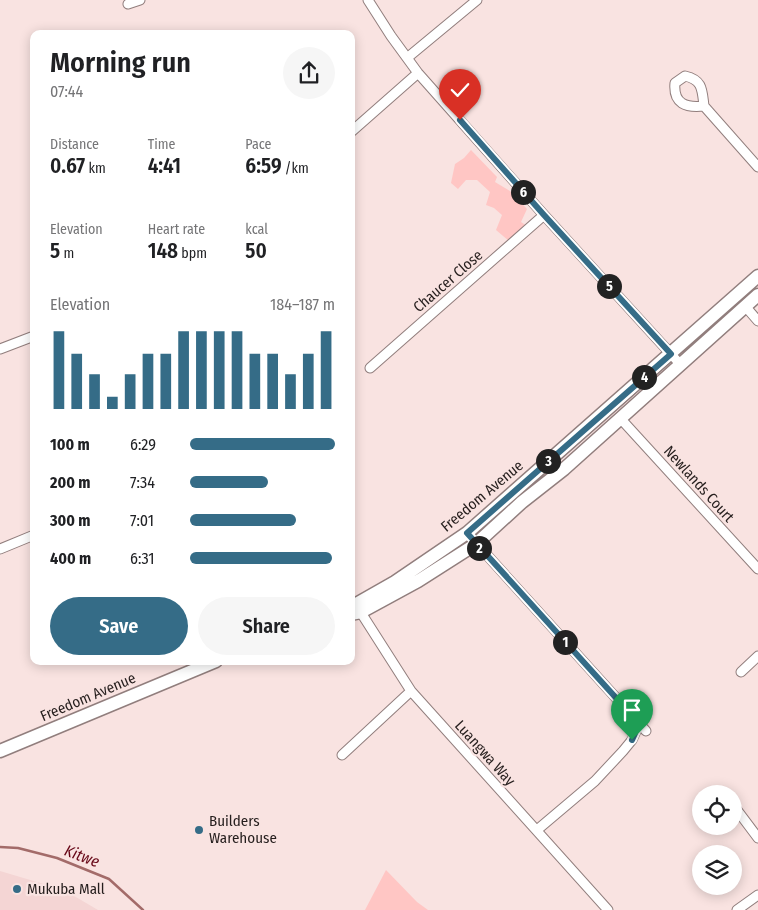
<!DOCTYPE html>
<html lang="en">
<head>
<meta charset="utf-8">
<style>
	body { margin:0; font-family:"Fira Sans Condensed",sans-serif; background:#f6f6f6; color:#202124; height:100vh; display:flex; flex-direction:column; font-size:19px; white-space:nowrap }
	* { box-sizing:border-box; margin:0 }
	p { font-size:16px; color:#757577 }
	.icon { flex:none; width:28px; height:28px; fill:none; stroke:currentColor; stroke-width:2; stroke-linecap:round; stroke-linejoin:round }
	.map { position:relative; flex:1; overflow:hidden }
	.sheet { position:absolute; left:30px; top:30px; width:325px; height:635px; display:flex; flex-direction:column; background:#fff; border-radius:10px; box-shadow:0 2px 12px #0003 }
	.sheet>* { flex:none }
	.tools { position:absolute; left:692px; top:785px; display:grid; gap:10px }
	.tools a { display:grid; place-items:center; width:50px; height:50px; border-radius:50%; background:#fff; box-shadow:0 2px 12px #0003; font-size:25px }
	.pin { position:absolute; display:grid; place-items:center; width:42px; height:42px; color:#fff; margin:-51px -21px; border-radius:50% 50% 50% 0; rotate:-45deg; box-shadow:0 0 5px #0007 }
	.pin .icon { rotate:45deg }
	.km { position:absolute; width:25px; height:25px; margin:-12px; border-radius:50%; background:#222; color:#fff; font-size:14px; line-height:25px; text-align:center }
	.round { display:grid; place-items:center; flex:none; width:52px; height:52px; border-radius:26px; background:#f6f6f6 }
	.headline { display:flex; align-items:center; justify-content:space-between; height:85px; padding:0 20px }
	h1 { font-size:28px; font-weight:600; line-height:38px }
	.figures { display:grid; grid-template-columns:repeat(3,1fr); gap:8px; height:85px; padding:5px 20px }
	.figures div { display:grid; align-content:center }
	.figures b { font-size:21px; font-weight:600 }
	.figures small { font-size:14px; font-weight:400 }
	.figures p { font-size:14px }
	.chart { height:140px; padding:10px 20px }
	.chart p { display:flex; justify-content:space-between }
	.chart svg { width:100%; height:90px; margin-top:5px; stroke:#356c87; stroke-width:6 }
	.cta { display:flex; gap:10px; margin-top:auto; padding:10px 20px }
	.cta a { flex:1; height:58px; border-radius:30px; background:#356c87; color:#fff; font-size:20px; font-weight:600; line-height:58px; text-align:center }
	.cta a+a { background:#f6f6f6; color:#202124 }
	ul { padding:0 20px; list-style:none; font-size:16px }
	li { display:grid; grid-template-columns:80px 60px 1fr; align-items:center; height:38px }
	li i { height:12px; border-radius:6px; background:#356c87 }
	.map>svg:first-child { display:block }
	.built { fill:#f4d5d4 }
	.green { fill:#ffc6c4 }
	.lines { fill:none; stroke-linecap:round; stroke-linejoin:round }
	.stream { stroke:#a36b69; stroke-width:2.5 }
	.minor-casing { stroke:#917e7d; stroke-width:11 }
	.secondary-casing { stroke:#917e7d; stroke-width:15 }
	.minor { stroke:#fff; stroke-width:9 }
	.secondary { stroke:#fff; stroke-width:12 }
	.route-casing { stroke:#fff; stroke-width:10 }
	.route { stroke:#356c87; stroke-width:6 }
	.poi-dot { fill:#356c87; stroke:#f9e3e1; stroke-width:2 }
	.labels { text-anchor:middle; dominant-baseline:central; stroke-width:4.5; stroke-linejoin:round; paint-order:stroke }
	.street-label { font-size:15px; fill:#251e1d; stroke:#f9e3e1 }
	.poi-label { font-size:15px; fill:#251e1d; stroke:#f9e3e1; text-anchor:start }
	.water-label { font-size:16px; font-style:italic; fill:#660616; stroke:#f9e3e1 }
</style>
</head>
<body>
<div class="map">
<svg width="758" height="910" viewBox="0 0 758 910">
	<rect width="100%" height="100%" fill="#f9e3e1"/>
	<path class="built" d="M 0,871 L 64,890 L 98,910 L 0,910 Z"/>
	<path class="green" d="M 471,150 L 497,177 L 495,182 L 510,191 L 527,209 L 521,222 L 527,226 L 509,241 L 496,230 L 502,215 L 494,208 L 486,205 L 490,192 L 477,180 L 466,180 L 458,189 L 451,183 L 455,164 L 464,158 Z
		M 386,870 L 417,902 L 428,910 L 365,910 Z"/>
	<g class="lines">
		<path class="stream" d="M 0,847 L 18,848 L 57,858 L 109,879 L 143,910"/>
		<defs>
			<path id="minor" d="M 368,0 L 391,36 L 418,73 L 544,215 L 680,364
				M 128,4 L 140,0
				M 407,58 L 477,0
				M 685,76 C 703,80 702,90 704,106 C 686,108 673,104 675,83 Z
				M 704,106 L 758,167
				M 351,132 L 418,73
				M 745,306 L 758,321
				M 0,349 L 34,336
				M 370,368 L 544,215
				M 620,418 L 758,569
				M 467,533 L 646,731
				M 0,549 L 34,535
				M 358,608 L 411,691 L 608,910
				M 741,672 L 758,656
				M 342,755 L 411,691
				M 734,806 L 758,838
				M 537,830 L 595,781 L 623,751 L 632,740 L 636,731 L 637,720
				M 737,910 L 758,895"/>
			<path id="secondary" d="M 351,607 L 395,582 L 467,533 L 758,276
				M 351,614 L 361,612 L 418,581 L 476,544 L 522,502 L 564,469 L 758,295
				M 0,751 L 216,661"/>
		</defs>
		<use href="#minor" class="minor-casing"/>
		<use href="#secondary" class="secondary-casing"/>
		<use href="#minor" class="minor"/>
		<use href="#secondary" class="secondary"/>
	</g>
	<g class="lines">
		<defs>
			<path id="route" d="M 460,120 L 544,215 L 671,354 L 467,533 L 636,720 L 636,731 L 632,740"/>
		</defs>
		<use href="#route" class="route-casing"/>
		<use href="#route" class="route"/>
	</g>
	<g class="poi-dot">
		<circle cx="199" cy="830" r="5"/>
		<circle cx="17" cy="889" r="5"/>
	</g>
	<g class="labels">
		<g class="street-label">
			<text transform="translate(448 281) rotate(-41)">Chaucer Close</text>
			<text transform="translate(699 484) rotate(48)">Newlands Court</text>
			<text transform="translate(482 496) rotate(-40)">Freedom Avenue</text>
			<text transform="translate(88 697) rotate(-23)">Freedom Avenue</text>
			<text transform="translate(485 753) rotate(48)">Luangwa Way</text>
		</g>
		<g class="poi-label">
			<text x="209" y="821">Builders<tspan x="209" dy="17">Warehouse</tspan></text>
			<text x="27" y="889">Mukuba Mall</text>
		</g>
		<g class="water-label">
			<text transform="translate(82 856) rotate(21)">Kitwe</text>
		</g>
	</g>
</svg>
<div class="tools">
<a><svg class="icon" aria-label="locate" viewBox="0 0 24 24"><circle cx="12" cy="12" r="6"/><path d="M12 2v4M12 18v4M2 12h4M18 12h4"/></svg></a>
<a><svg class="icon" aria-label="layers" viewBox="0 0 24 24"><path d="M12 4l9 5-9 5-9-5zM3 14l9 5 9-5"/></svg></a>
</div>
<div class="pin" style="left:632px;top:740px;background:#1e9e55"><svg class="icon" aria-label="arrive" viewBox="0 0 24 24"><path d="M6 21V4h12l-3 4 3 4H6"/></svg></div>
<div class="pin" style="left:460px;top:120px;background:#d93025"><svg class="icon" aria-label="check" viewBox="0 0 24 24"><path d="M5 12l5 5 9-10"/></svg></div>
<b class="km" style="left:565px;top:642px">1</b>
<b class="km" style="left:479px;top:548px">2</b>
<b class="km" style="left:548px;top:461px">3</b>
<b class="km" style="left:644px;top:377px">4</b>
<b class="km" style="left:609px;top:286px">5</b>
<b class="km" style="left:523px;top:192px">6</b>
<section class="sheet">
<div class="headline"><div><h1>Morning run</h1><p>07:44</p></div><a class="round"><svg class="icon" aria-label="share" viewBox="0 0 24 24"><path d="M12 15V3M7 8l5-5 5 5M5 13v7h14v-7"/></svg></a></div>
<div class="figures">
<div><p>Distance</p><b>0.67<small> km</small></b></div>
<div><p>Time</p><b>4:41</b></div>
<div><p>Pace</p><b>6:59<small> /km</small></b></div>
</div>
<div class="figures">
<div><p>Elevation</p><b>5<small> m</small></b></div>
<div><p>Heart rate</p><b>148<small> bpm</small></b></div>
<div><p>kcal</p><b>50</b></div>
</div>
<div class="chart"><p><span>Elevation</span>184–187 m</p>
<svg viewBox="0 0 160 44" preserveAspectRatio="none"><path d="M5 44V6M15 44V17M25 44V27M35 44V38M45 44V27M55 44V17M65 44V17M75 44V6M85 44V6M95 44V6M105 44V6M115 44V17M125 44V17M135 44V27M145 44V17M155 44V6"/></svg>
</div>
<ul>
<li><b>100 m</b>6:29<i style="width:100%"></i></li>
<li><b>200 m</b>7:34<i style="width:54%"></i></li>
<li><b>300 m</b>7:01<i style="width:73%"></i></li>
<li><b>400 m</b>6:31<i style="width:98%"></i></li>
</ul>
<div class="cta"><a>Save</a><a>Share</a></div>
</section>
</div>
</body>
</html>
